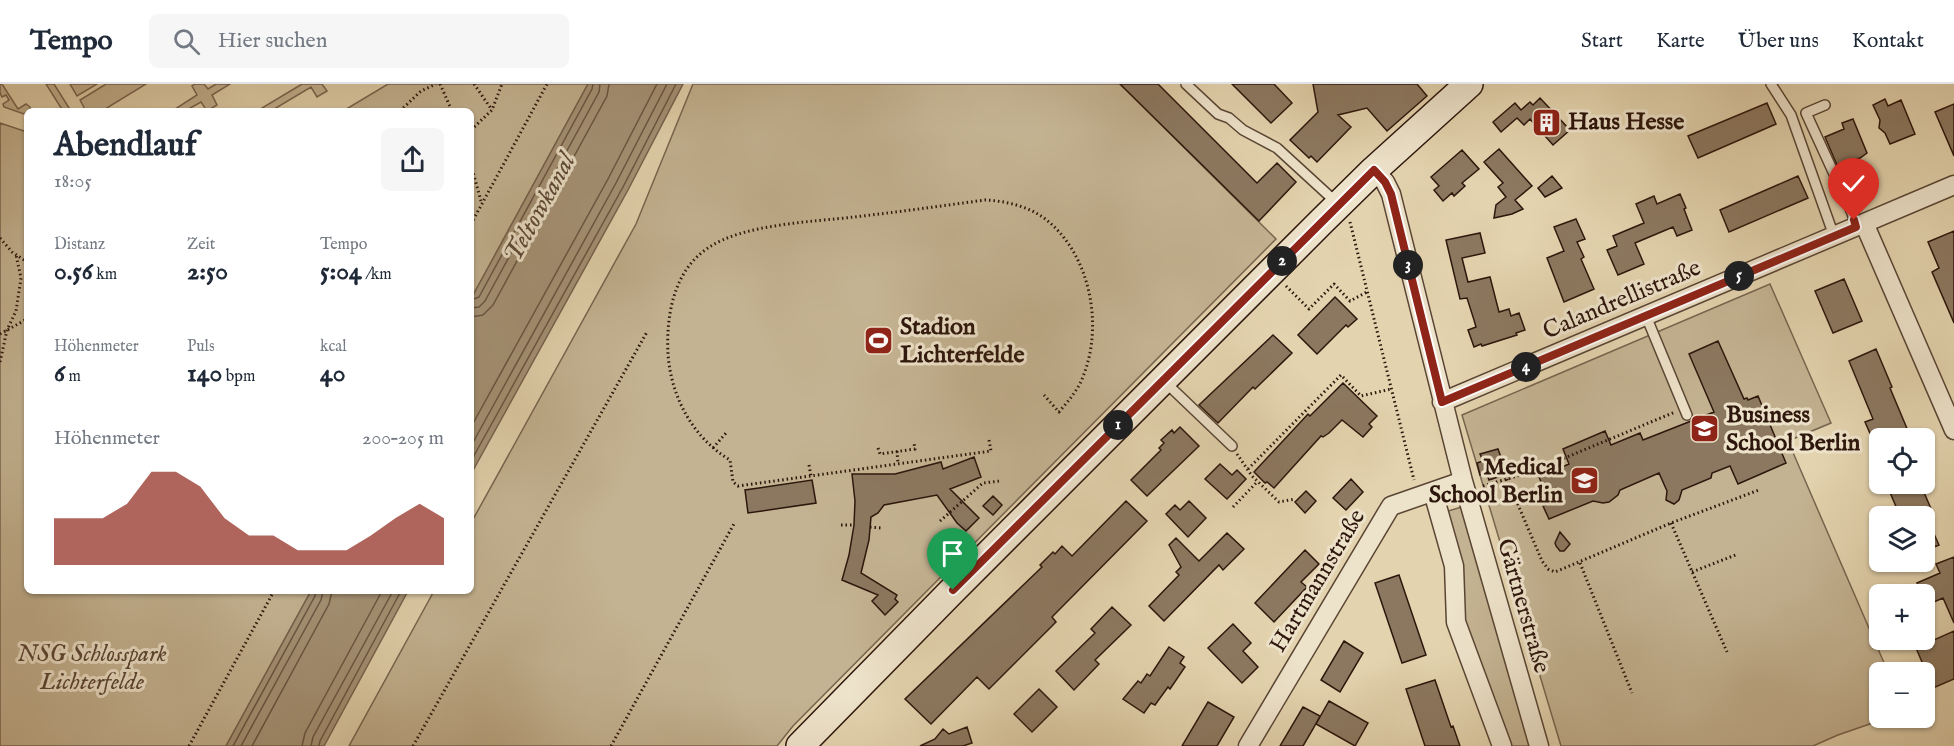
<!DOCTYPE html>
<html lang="de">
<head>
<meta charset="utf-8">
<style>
	body { margin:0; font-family:"IM FELL English",serif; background:#f6f6f7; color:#1f2937; height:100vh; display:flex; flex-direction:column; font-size:22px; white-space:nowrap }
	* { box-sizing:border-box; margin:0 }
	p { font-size:20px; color:#747a83 }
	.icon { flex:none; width:33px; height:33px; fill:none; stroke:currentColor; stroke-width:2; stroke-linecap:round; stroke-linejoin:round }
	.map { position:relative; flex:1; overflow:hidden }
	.panel { position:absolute; left:24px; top:24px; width:450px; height:486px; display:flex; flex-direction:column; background:#fff; border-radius:9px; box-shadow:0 2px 4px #0004 }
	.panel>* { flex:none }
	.fabs { position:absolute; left:1869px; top:344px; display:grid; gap:12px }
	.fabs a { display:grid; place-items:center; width:66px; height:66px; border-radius:9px; background:#fff; box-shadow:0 2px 4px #0004; font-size:30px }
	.pin { position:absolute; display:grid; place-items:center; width:51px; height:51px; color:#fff; margin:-62px -26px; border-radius:50% 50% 50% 0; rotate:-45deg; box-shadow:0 0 6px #0007 }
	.pin .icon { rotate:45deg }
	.km { position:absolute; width:30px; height:30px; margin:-15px; border-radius:50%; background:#222; color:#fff; font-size:16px; line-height:30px; text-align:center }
	.round { display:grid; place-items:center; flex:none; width:63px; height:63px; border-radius:9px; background:#f6f6f7 }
	.overview { display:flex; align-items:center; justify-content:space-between; height:102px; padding:0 30px }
	h1 { font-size:33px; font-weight:700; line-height:45px }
	.figures { display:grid; grid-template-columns:repeat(3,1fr); gap:9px; height:102px; padding:6px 30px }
	.figures div { display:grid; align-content:center }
	.figures b { font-size:26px; font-weight:700 }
	.figures small { font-size:16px; font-weight:400 }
	.figures p { font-size:16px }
	.chart { height:168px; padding:12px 30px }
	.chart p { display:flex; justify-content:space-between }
	.chart svg { width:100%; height:108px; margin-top:6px; fill:#8f2418; opacity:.7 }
	header { display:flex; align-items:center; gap:36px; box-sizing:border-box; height:84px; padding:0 30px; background:#fff; border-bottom:2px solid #e0e1e3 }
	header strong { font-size:28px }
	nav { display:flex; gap:33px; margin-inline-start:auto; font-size:21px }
	.search { width:420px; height:54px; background:#f6f6f7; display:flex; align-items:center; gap:15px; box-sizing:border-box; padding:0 21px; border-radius:9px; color:#747a83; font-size:22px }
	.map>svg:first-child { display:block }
	.green { fill:#c4b392; stroke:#78644f; stroke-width:1.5 }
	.water { fill:#a59377; stroke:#75614c; stroke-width:1.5 }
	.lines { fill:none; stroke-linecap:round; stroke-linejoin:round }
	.shore { stroke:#695442; stroke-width:1.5 }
	.building { fill:#8c7860; stroke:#2d160c; stroke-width:1.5 }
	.lane-casing { stroke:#5a4534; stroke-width:12 }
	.street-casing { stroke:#5a4534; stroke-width:21 }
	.secondary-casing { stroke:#2d160c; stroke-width:30 }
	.path { stroke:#2d160c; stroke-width:3; stroke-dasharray:1.5 3; stroke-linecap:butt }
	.lane { stroke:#ede2ca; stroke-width:9 }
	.street { stroke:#ede2ca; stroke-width:18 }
	.secondary { stroke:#ede2ca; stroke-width:27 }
	.route-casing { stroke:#fff; stroke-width:12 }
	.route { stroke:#8f2418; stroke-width:8 }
	.labels { text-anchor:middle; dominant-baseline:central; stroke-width:6; stroke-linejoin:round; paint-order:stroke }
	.poi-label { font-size:24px; font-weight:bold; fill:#2d160c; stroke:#ede2ca; text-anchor:start }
	.street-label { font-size:24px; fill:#2d160c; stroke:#ede2ca }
	.park-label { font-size:24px; font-style:italic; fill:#5a4534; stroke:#ede2ca }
	.water-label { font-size:26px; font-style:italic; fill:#5d4837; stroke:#ede2ca }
</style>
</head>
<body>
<header>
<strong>Tempo</strong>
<div class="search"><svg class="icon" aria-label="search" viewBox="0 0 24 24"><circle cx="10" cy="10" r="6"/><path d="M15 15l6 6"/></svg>Hier suchen</div>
<nav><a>Start</a><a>Karte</a><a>Über uns</a><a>Kontakt</a></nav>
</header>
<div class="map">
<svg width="1954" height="662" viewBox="0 0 1954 662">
	<rect width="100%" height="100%" fill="#e3d3ae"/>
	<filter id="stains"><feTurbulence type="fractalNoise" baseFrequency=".00333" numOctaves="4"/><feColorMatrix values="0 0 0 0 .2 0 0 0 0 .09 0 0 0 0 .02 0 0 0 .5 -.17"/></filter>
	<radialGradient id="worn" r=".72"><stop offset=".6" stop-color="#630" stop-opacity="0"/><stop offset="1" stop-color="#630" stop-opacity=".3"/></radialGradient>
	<path class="green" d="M 0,0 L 2,0 L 18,25 L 26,20 L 30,23 L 30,27 L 24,30 L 4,23 L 3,20 L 9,16 L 6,11 L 2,13 L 0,9 Z
		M 46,0 L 54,0 L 71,27 L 63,27 Z
		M 70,0 L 97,0 L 77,12 Z
		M 106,0 L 146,0 L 102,27 L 86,27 L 80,16 Z
		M 195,0 L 204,0 L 208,5 L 216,0 L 230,0 L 212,11 L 217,21 L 207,27 L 201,18 L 185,27 L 172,27 L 197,11 L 192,2 Z
		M 302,0 L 322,0 L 327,7 L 317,13 L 311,3 L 271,27 L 257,27 Z
		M 388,0 L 588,0 L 471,215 L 471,27 L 343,27 Z
		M 693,0 L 1120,0 L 1276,155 L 793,642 L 777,662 L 349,662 L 434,507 L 471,507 L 471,439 L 636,140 Z
		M 0,39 L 27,48 L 27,507 L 311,507 L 226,662 L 0,662 Z
		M 1770,200 L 1831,339 L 1788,357 L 1888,588 L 1880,588 L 1880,633 L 1890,633 L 1838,651 L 1813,662 L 1561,662 L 1462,331 Z
		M 1462,423 L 1532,662 L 1510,662 L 1462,529 L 1448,427 Z"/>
	<path class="water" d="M 588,0 L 683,0 L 628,106 L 471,390 L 471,215 Z
		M 311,507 L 408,507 L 324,662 L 226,662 Z"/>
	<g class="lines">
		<path class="shore" d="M 471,216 L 479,213 L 592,5 L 593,0
			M 471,224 L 479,223 L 485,217 L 599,8 L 600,0
			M 471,233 L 483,231 L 493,221 L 607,12 L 609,0
			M 471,343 L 608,95 L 657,0
			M 471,362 L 616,99 L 667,0
			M 471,377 L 623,103 L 676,0
			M 233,662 L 315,512 L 315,507
			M 241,662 L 321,516 L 323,507
			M 252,662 L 329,520 L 332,507
			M 302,662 L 305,649 L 382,507
			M 311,662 L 313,653 L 393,507
			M 319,662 L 320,657 L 401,507"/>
	</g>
	<path class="building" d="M 1120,0 L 1158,0 L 1257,99 L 1277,79 L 1296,98 L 1259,137 Z
		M 1232,0 L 1274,0 L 1292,19 L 1271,39 Z
		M 1313,0 L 1417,0 L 1427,12 L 1387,47 L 1367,24 L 1338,31 L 1351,43 L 1317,78 L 1311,72 L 1309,74 L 1290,56 L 1318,28 Z
		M 1540,14 L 1570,46 L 1553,61 L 1530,35 L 1524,41 L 1517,34 L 1501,48 L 1493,38 L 1515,19 L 1521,26 L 1530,18 L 1533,21 Z
		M 1885,15 L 1888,22 L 1901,16 L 1915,50 L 1890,60 L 1885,49 L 1879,44 L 1880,36 L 1873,21 Z
		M 1767,19 L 1776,40 L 1698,74 L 1688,52 Z
		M 1954,20 L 1954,72 L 1935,28 Z
		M 1853,35 L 1867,69 L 1860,74 L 1837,81 L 1825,53 L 1844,45 L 1842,39 Z
		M 1499,65 L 1532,102 L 1515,116 L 1523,125 L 1512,130 L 1494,134 L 1496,121 L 1506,113 L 1498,103 L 1503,99 L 1484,78 Z
		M 1462,66 L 1479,85 L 1462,99 L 1465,102 L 1454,112 L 1452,109 L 1443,117 L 1434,106 L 1439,102 L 1431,93 Z
		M 1552,92 L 1562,104 L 1545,113 L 1538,104 Z
		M 1798,92 L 1808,114 L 1729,148 L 1720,126 Z
		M 1680,110 L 1686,124 L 1684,125 L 1692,146 L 1677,152 L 1673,143 L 1635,159 L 1644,180 L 1618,191 L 1607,166 L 1617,162 L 1613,152 L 1644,139 L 1636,120 L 1654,112 L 1657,120 Z
		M 1576,135 L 1585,155 L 1577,158 L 1584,173 L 1581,175 L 1594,205 L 1564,218 L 1547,174 L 1564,167 L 1554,143 Z
		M 1954,147 L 1954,239 L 1932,188 L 1939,184 L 1928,158 Z
		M 1480,149 L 1485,169 L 1462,174 L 1468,198 L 1490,193 L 1499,228 L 1509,225 L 1511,232 L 1519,229 L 1525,246 L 1516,249 L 1517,251 L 1482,262 L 1481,260 L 1474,263 L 1468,246 L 1476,243 L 1474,236 L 1467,214 L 1460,215 L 1446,156 Z
		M 1844,195 L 1862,237 L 1833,249 L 1815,207 Z
		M 1335,213 L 1357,235 L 1348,243 L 1346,241 L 1317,270 L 1298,251 Z
		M 1273,251 L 1292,269 L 1255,305 L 1253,303 L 1218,339 L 1199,321 Z
		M 1718,257 L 1744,315 L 1747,314 L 1748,316 L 1758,312 L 1786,379 L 1738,400 L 1730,382 L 1712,389 L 1711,394 L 1682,406 L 1679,416 L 1674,420 L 1666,416 L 1667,407 L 1659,389 L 1620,406 L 1618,411 L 1609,418 L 1603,419 L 1593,417 L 1549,435 L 1543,422 L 1550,419 L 1539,393 L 1569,380 L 1563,365 L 1605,347 L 1611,361 L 1640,349 L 1643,356 L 1714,328 L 1689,270 Z
		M 1876,265 L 1892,303 L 1890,304 L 1911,354 L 1872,354 L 1865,338 L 1873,335 L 1849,277 Z
		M 1343,299 L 1377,332 L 1369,340 L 1372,343 L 1363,353 L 1342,336 L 1329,349 L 1323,353 L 1321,352 L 1274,404 L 1267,398 L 1265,399 L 1254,388 L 1308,330 L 1310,332 Z
		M 1180,343 L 1199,362 L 1147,412 L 1131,396 L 1161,366 L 1159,364 L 1164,359 L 1161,356 L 1172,346 L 1174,349 Z
		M 1498,365 L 1507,390 L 1489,396 L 1486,388 L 1480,391 L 1477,379 L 1483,377 L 1480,370 Z
		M 974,373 L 981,393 L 950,405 L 979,434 L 966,447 L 957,439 L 937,411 L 884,421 L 878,429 L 871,433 L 869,456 L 861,489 L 897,511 L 895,515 L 898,518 L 885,531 L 872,517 L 878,511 L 842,496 L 849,471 L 854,441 L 855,417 L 852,390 L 895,390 L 941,378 L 943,385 Z
		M 1220,380 L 1232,391 L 1237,386 L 1246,395 L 1227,415 L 1205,395 Z
		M 1351,395 L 1363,408 L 1346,426 L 1333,414 Z
		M 812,396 L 816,419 L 748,429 L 745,406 Z
		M 1886,399 L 1920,399 L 1932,427 L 1925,430 L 1939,461 L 1924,467 L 1924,430 L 1900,432 Z
		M 1306,407 L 1316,417 L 1305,429 L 1295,418 Z
		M 993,412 L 1002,421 L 993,431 L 983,422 Z
		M 1126,417 L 1147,437 L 1052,533 L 1056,538 L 989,605 L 977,593 L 931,640 L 905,615 L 1042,483 L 1040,481 L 1053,468 L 1055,470 L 1062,462 L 1072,472 Z
		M 1189,417 L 1206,434 L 1188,453 L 1166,430 L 1175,421 L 1180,426 Z
		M 1560,448 L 1570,460 L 1564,467 L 1560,467 L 1556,462 L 1555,459 Z
		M 1227,449 L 1244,465 L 1223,486 L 1219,481 L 1164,537 L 1149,522 L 1179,491 L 1176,488 L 1181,483 L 1169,461 L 1176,454 L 1199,477 Z
		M 1305,466 L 1319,480 L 1301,498 L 1307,503 L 1274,538 L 1255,519 Z
		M 1954,473 L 1954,539 L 1943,514 L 1927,521 L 1924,510 L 1922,510 L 1917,499 L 1940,489 L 1936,480 Z
		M 1399,491 L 1426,571 L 1402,579 L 1375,499 Z
		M 1112,523 L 1131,541 L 1095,576 L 1099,580 L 1074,606 L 1056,587 L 1095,549 L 1091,545 Z
		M 1233,540 L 1251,559 L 1243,567 L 1258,583 L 1242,599 L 1208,564 Z
		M 1954,547 L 1954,595 L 1933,604 L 1916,564 Z
		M 1344,557 L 1363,569 L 1340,608 L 1321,596 Z
		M 1169,563 L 1184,573 L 1180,579 L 1185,583 L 1170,605 L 1168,603 L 1155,621 L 1151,619 L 1144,629 L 1123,615 L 1138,597 L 1141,599 L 1147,590 L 1150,592 Z
		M 1435,596 L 1451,643 L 1453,642 L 1460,662 L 1425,662 L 1406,605 Z
		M 1039,605 L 1057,623 L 1032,648 L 1014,630 Z
		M 1329,617 L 1368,639 L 1355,662 L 1316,640 Z
		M 1208,618 L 1234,633 L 1217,662 L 1182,662 Z
		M 1303,623 L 1320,632 L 1313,645 L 1303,662 L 1280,662 Z
		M 967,643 L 972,659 L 963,662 L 920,662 L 935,655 L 943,645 L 949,650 Z"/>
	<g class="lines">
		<defs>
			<path id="lane" d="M 1186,0 L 1218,30 L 1229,34 L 1243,46 L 1277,64 L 1337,119
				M 1771,0 L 1791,31 L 1834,152
				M 1825,21 L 1806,29 L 1852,129 L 1856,143
				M 1646,232 L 1687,331
				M 1164,297 L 1232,362"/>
			<path id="street" d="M 1374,86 L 1385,98 L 1391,110 L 1463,397 L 1539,662
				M 1864,139 L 1954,346
				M 1442,318 L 1954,101
				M 1433,408 L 1454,482 L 1456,538 L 1502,662
				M 1248,662 L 1391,422 L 1463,397"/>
			<path id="secondary" d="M 800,662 L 953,506 L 1322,137 L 1374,86 L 1469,0"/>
		</defs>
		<use href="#lane" class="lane-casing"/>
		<use href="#street" class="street-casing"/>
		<use href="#secondary" class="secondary-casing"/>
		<path class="path" d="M 440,0 L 452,27
			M 474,0 L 492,26
			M 400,27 L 421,7 L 436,0
			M 471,46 L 492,26 L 502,0
			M 471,81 L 481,117
			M 1350,138 L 1414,396
			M 471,140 L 547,0
			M 0,154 L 12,168 L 27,178
			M 1286,202 L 1309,225 L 1334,200 L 1350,217 L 1367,208
			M 0,250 L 27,235
			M 0,278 L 7,246 L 16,227 L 21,194 L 16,171
			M 989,356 L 991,367 L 738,402 L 733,398 L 730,376 C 693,354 671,313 668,270 C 666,233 673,187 708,164 C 743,140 811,138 854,133 C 898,128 941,122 985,116 C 1007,117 1032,123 1049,138 C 1090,173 1103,240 1084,290 C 1079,305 1069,316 1059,328 L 1044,311
			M 713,364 L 726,349
			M 878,364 L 880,370 L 915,365 L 914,359
			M 897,367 L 898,380
			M 1237,370 L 1252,392 L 1279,418 L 1295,415
			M 809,381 L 811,392
			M 1248,385 L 1341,291 L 1361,312 L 1391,305
			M 1507,395 L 1542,477 L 1548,485 L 1555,488 L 1671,439 L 1759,406
			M 1483,402 L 1531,388 L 1675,328
			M 1233,423 L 1258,397
			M 940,437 L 983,399 L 1000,397
			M 1671,439 L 1727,568
			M 841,441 L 854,441
			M 870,443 L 881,444
			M 1580,479 L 1632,609
			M 1692,488 L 1738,470
			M 189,662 L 274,507
			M 413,662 L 647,248
			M 611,662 L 735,438"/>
		<use href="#lane" class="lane"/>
		<use href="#street" class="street"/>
		<use href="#secondary" class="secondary"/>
	</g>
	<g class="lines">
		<defs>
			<path id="route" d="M 953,506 L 1374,86 L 1385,98 L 1391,110 L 1442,318 L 1856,143 L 1854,136"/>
		</defs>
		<use href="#route" class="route-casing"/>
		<use href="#route" class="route"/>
	</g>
	<defs>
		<symbol id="building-square" viewBox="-11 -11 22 22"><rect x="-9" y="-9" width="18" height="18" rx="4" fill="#8f2418" stroke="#ede2ca"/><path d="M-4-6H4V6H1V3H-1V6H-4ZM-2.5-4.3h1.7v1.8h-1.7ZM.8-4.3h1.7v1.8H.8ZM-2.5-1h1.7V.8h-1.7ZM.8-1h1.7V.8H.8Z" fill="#fff"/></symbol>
		<symbol id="stadium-square" viewBox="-11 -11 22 22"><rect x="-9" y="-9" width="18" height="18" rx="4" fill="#8f2418" stroke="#ede2ca"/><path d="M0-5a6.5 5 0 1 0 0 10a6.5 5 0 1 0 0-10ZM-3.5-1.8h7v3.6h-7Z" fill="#fff"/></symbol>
		<symbol id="university-square" viewBox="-11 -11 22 22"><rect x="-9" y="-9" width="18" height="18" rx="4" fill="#8f2418" stroke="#ede2ca"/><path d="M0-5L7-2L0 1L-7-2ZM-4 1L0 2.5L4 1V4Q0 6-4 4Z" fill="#fff"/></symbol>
	</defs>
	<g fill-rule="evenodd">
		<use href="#building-square" x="1530" y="22" width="33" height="33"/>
		<use href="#stadium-square" x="862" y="240" width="33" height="33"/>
		<use href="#university-square" x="1688" y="328" width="33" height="33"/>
		<use href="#university-square" x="1568" y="380" width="33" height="33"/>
	</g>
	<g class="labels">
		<g class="poi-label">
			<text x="1568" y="38">Haus Hesse</text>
			<text x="900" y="243">Stadion<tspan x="900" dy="28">Lichterfelde</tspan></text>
			<text x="1726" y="331">Business<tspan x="1726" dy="28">School Berlin</tspan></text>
			<text x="1563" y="383" text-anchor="end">Medical<tspan x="1563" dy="28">School Berlin</tspan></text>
		</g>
		<g class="street-label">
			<text transform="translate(1622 216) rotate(-23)">Calandrellistraße</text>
			<text transform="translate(1318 497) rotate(-59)">Hartmannstraße</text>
			<text transform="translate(1523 522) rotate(74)">Gärtnerstraße</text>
		</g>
		<g class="park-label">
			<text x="92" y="570">NSG Schlosspark<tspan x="92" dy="28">Lichterfelde</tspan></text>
		</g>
		<g class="water-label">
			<text transform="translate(540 124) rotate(-61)">Teltowkanal</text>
		</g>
	</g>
	<rect width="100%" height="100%" filter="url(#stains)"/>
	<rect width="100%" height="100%" fill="url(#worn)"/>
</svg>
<div class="fabs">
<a><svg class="icon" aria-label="locate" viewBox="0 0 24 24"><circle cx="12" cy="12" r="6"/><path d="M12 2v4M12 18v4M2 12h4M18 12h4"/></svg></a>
<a><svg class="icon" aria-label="layers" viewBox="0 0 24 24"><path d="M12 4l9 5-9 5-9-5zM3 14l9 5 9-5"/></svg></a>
<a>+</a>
<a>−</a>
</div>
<div class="pin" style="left:953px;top:506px;background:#1e9e55"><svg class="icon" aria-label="arrive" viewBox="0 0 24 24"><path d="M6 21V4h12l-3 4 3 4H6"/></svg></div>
<div class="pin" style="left:1854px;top:136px;background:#d93025"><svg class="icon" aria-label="check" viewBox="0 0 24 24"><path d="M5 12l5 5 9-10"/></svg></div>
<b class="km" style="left:1118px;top:341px">1</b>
<b class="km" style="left:1282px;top:177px">2</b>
<b class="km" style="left:1408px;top:181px">3</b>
<b class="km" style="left:1526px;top:283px">4</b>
<b class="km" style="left:1739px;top:192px">5</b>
<section class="panel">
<div class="overview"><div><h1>Abendlauf</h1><p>18:05</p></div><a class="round"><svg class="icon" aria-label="share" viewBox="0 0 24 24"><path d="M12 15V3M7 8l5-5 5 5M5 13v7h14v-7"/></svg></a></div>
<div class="figures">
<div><p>Distanz</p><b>0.56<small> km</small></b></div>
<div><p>Zeit</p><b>2:50</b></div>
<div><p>Tempo</p><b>5:04<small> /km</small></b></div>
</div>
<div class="figures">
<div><p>Höhenmeter</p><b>6<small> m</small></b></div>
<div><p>Puls</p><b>140<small> bpm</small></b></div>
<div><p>kcal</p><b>40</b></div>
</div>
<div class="chart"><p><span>Höhenmeter</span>200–205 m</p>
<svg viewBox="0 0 160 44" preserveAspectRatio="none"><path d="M0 44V25L10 25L20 25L30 19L40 6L50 6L60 12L70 25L80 32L90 32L100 38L110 38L120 38L130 32L140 25L150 19L160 25V44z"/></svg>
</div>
</section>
</div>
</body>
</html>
